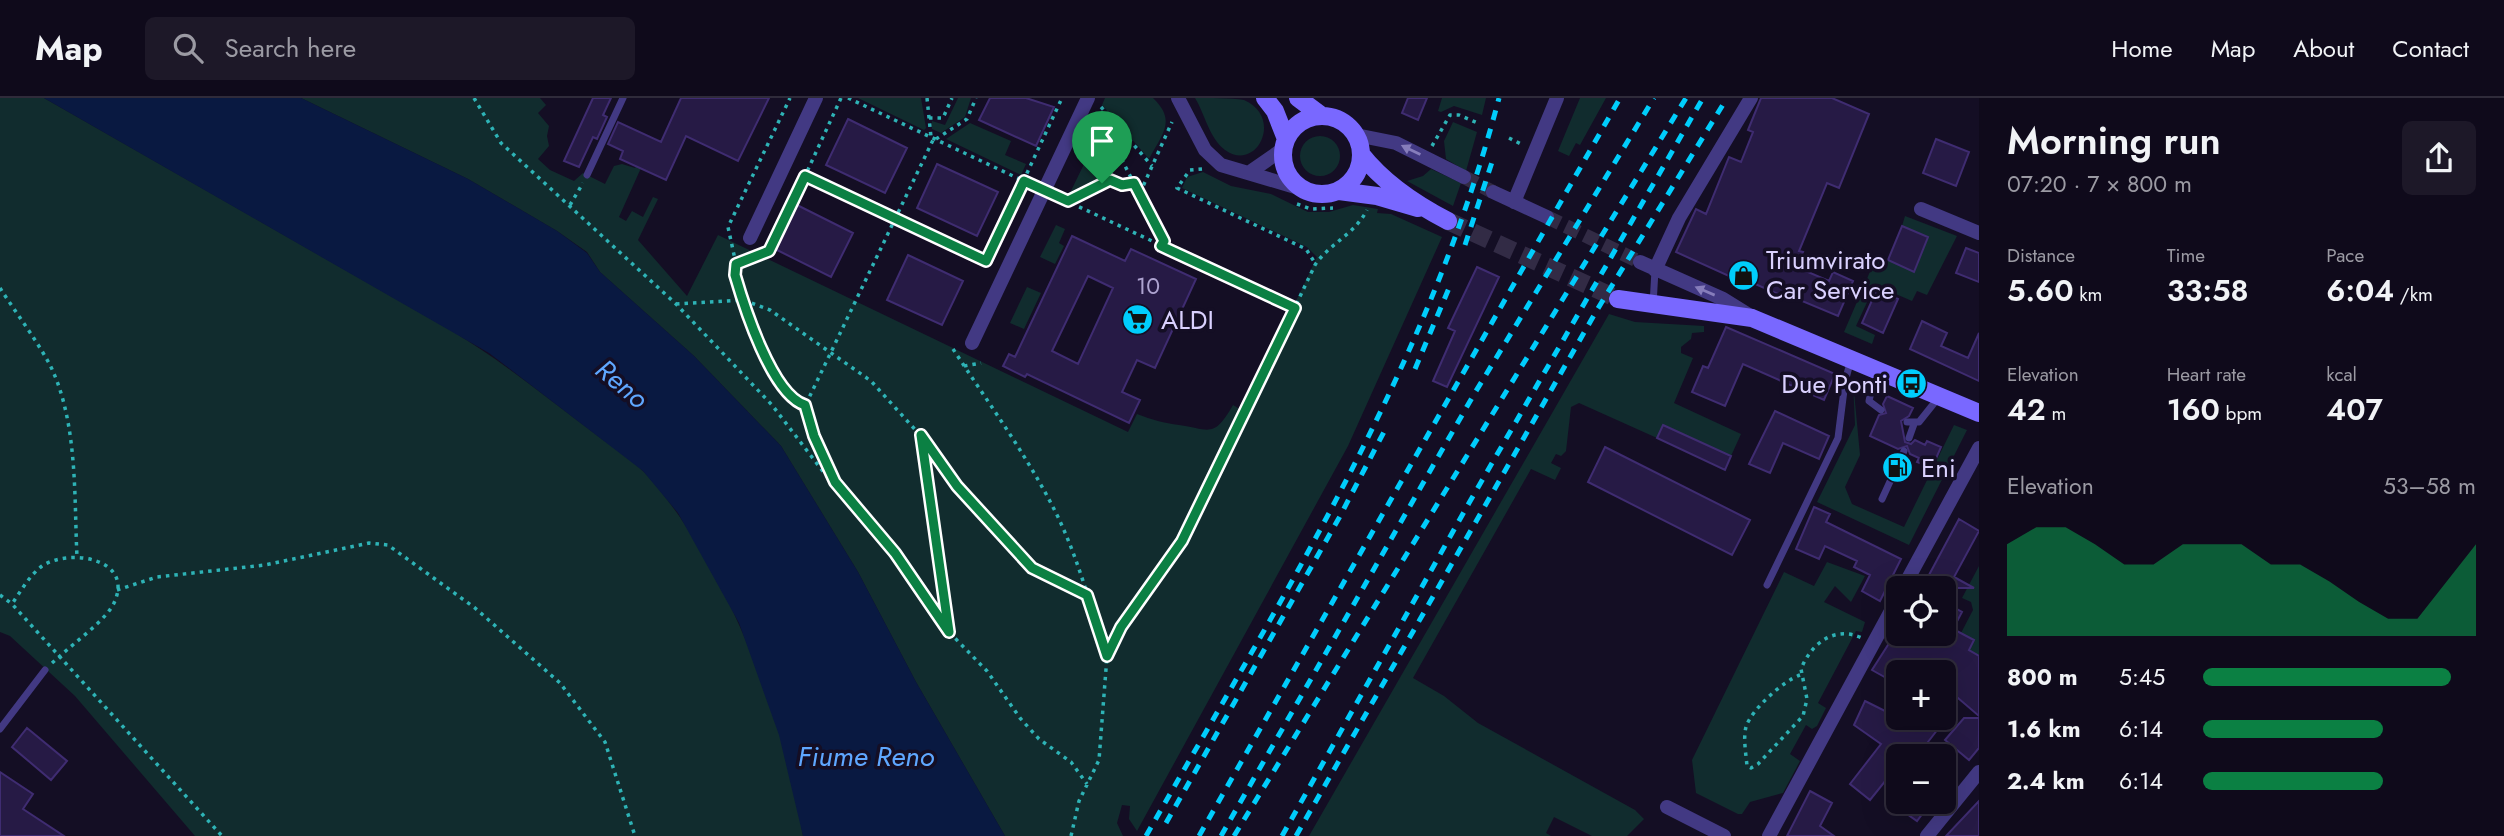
<!DOCTYPE html>
<html lang="en">
<head>
<meta charset="utf-8">
<style>
	body { margin:0; font-family:Jost,sans-serif; background:#1d1828; color:#f1f3f6; height:100vh; display:flex; flex-direction:column; font-size:26px; white-space:nowrap }
	* { box-sizing:border-box; margin:0 }
	p { font-size:23px; color:#9b9aa3 }
	.icon { flex:none; width:38px; height:38px; fill:none; stroke:currentColor; stroke-width:2; stroke-linecap:round; stroke-linejoin:round }
	.map { position:relative; flex:1; overflow:hidden }
	.drawer { display:flex; flex-direction:column; background:#0f0a1b; width:525px }
	.drawer>* { flex:none }
	.tools { position:absolute; left:1886px; top:478px; display:grid; gap:14px }
	.tools a { display:grid; place-items:center; width:70px; height:70px; border-radius:10px; background:#0f0a1b; box-shadow:0 7px 28px #0002,0 0 0 2px #2f2b3a; font-size:35px }
	.pin { position:absolute; display:grid; place-items:center; width:60px; height:60px; color:#fff; margin:-72px -30px; border-radius:50% 50% 50% 0; rotate:-45deg; box-shadow:0 0 7px #0007 }
	.pin .icon { rotate:45deg }
	.round { display:grid; place-items:center; flex:none; width:74px; height:74px; border-radius:10px; background:#1d1828 }
	.summary { display:flex; align-items:center; justify-content:space-between; height:119px; padding:0 28px }
	h1 { font-size:38px; font-weight:600; line-height:52px }
	.figures { display:grid; grid-template-columns:repeat(3,1fr); gap:10px; height:119px; padding:7px 28px }
	.figures div { display:grid; align-content:center }
	.figures b { font-size:30px; font-weight:600 }
	.figures small { font-size:19px; font-weight:400 }
	.figures p { font-size:19px }
	.chart { height:196px; padding:14px 28px }
	.chart p { display:flex; justify-content:space-between }
	.chart svg { width:100%; height:126px; margin-top:7px; fill:#0b8043; opacity:.7 }
	ul { padding:0 28px; list-style:none; font-size:23px }
	li { display:grid; grid-template-columns:112px 84px 1fr; align-items:center; height:52px }
	li i { height:18px; border-radius:9px; background:#0b8043 }
	header { display:flex; align-items:center; gap:42px; box-sizing:border-box; height:98px; padding:0 35px; background:#0f0a1b; border-bottom:2px solid #2f2b3a }
	header strong { font-size:33px }
	nav { display:flex; gap:38px; margin-inline-start:auto; font-size:24px }
	.search { width:490px; height:63px; background:#1d1828; display:flex; align-items:center; gap:18px; box-sizing:border-box; padding:0 24px; border-radius:10px; color:#9b9aa3; font-size:26px }
	main { display:flex; flex:1; min-height:0 }
	.map>svg:first-child { display:block }
	.green { fill:#112c2e }
	.water { fill:#091941 }
	.building { fill:#261a45; stroke:#3f2c71; stroke-width:2; fill-rule:evenodd }
	.lines { fill:none; stroke-linecap:round; stroke-linejoin:round }
	.street-tunnel { stroke:#322b45; stroke-width:14; stroke-dasharray:14 7; stroke-linecap:butt }
	.secondary-tunnel { stroke:#322b45; stroke-width:18; stroke-dasharray:18 9; stroke-linecap:butt }
	.path { stroke:#2eb3b6; stroke-width:3.5; stroke-dasharray:3.5 5; stroke-linecap:butt }
	.lane { stroke:#423983; stroke-width:7 }
	.street { stroke:#423983; stroke-width:14 }
	.secondary { stroke:#7968ff; stroke-width:18 }
	.rail { stroke:#00cdfc; stroke-width:5; stroke-dasharray:10 9; stroke-linecap:butt }
	.oneway { fill:#867dbb }
	.route-casing { stroke:#fff; stroke-width:14 }
	.route { stroke:#0b8043; stroke-width:9 }
	.labels { text-anchor:middle; dominant-baseline:central; stroke-width:7; stroke-linejoin:round; paint-order:stroke }
	.number-label { font-size:23px; fill:#ada3d0 }
	.poi-label { font-size:26px; fill:#dad1ff; stroke:#140e24; text-anchor:start }
	.water-label { font-size:28px; font-style:italic; fill:#5fa7ff; stroke:#140e24 }
</style>
</head>
<body>
<header>
<strong>Map</strong>
<div class="search"><svg class="icon" aria-label="search" viewBox="0 0 24 24"><circle cx="10" cy="10" r="6"/><path d="M15 15l6 6"/></svg>Search here</div>
<nav><a>Home</a><a>Map</a><a>About</a><a>Contact</a></nav>
</header>
<main>
<div class="map">
<svg width="1979" height="738" viewBox="0 0 1979 738">
	<rect width="100%" height="100%" fill="#140e24"/>
	<path class="green" d="M 0,0 L 44,0 L 452,233 C 499,261 542,296 586,329 C 605,344 628,358 645,375 C 725,462 785,622 803,738 L 195,738 L 75,598 L 10,538 L 0,534 Z
		M 301,0 L 540,0 L 546,7 L 538,15 L 549,28 L 547,38 L 549,48 L 538,61 L 550,72 L 574,83 L 583,75 L 605,86 L 614,68 L 622,66 L 635,70 L 650,39 L 654,41 L 619,119 L 626,123 L 632,113 L 643,119 L 653,99 L 658,101 L 638,142 L 687,198 L 718,137 L 1128,334 L 1137,316 C 1152,322 1164,325 1179,327 C 1211,332 1214,340 1233,307 L 1243,313 L 1215,373 L 1317,159 L 1307,149 L 1182,90 L 1187,79 L 1203,74 L 1231,88 L 1271,96 L 1308,114 L 1329,114 L 1353,107 L 1378,111 L 1377,115 L 1391,116 L 1442,139 L 1348,348 L 1137,733 L 1129,721 L 1130,708 L 1122,707 L 1117,725 L 1123,738 L 1005,738 L 916,584 L 858,474 L 781,348 L 694,258 L 600,174 L 587,154 L 557,133 L 468,81 Z
		M 858,0 L 921,0 L 926,30 L 924,32 Z
		M 958,0 L 971,0 L 965,19 L 941,35 L 932,31 L 932,23 L 945,27 Z
		M 1105,0 L 1153,0 C 1177,23 1162,36 1149,61 L 1102,7 Z
		M 1195,0 C 1209,0 1231,0 1244,2 C 1284,19 1257,75 1225,52 C 1209,40 1205,16 1195,0 Z
		M 1442,0 L 1486,0 L 1482,17 L 1454,8 L 1441,14 L 1438,13 Z
		M 1580,0 L 1606,0 L 1580,47 L 1576,45 L 1569,58 L 1558,53 Z
		M 1453,24 L 1477,34 L 1466,73 L 1446,61 L 1444,43 Z
		M 970,25 L 1011,43 L 1005,57 L 1026,66 L 1021,77 L 946,41 Z
		M 1101,31 L 1111,50 L 1102,66 L 1103,81 L 1069,97 Z
		M1300 58a20 20 0 1 1 40 0a20 20 0 1 1-40 0Z
		M 1431,71 L 1461,85 L 1453,108 L 1407,83 L 1423,78 Z
		M 1905,118 L 1957,138 L 1927,197 L 1917,193 L 1912,203 L 1875,187 L 1856,228 L 1875,237 L 1872,246 L 1844,234 L 1875,162 L 1886,166 L 1888,162 L 1914,173 L 1928,140 L 1902,128 Z
		M 1056,127 L 1065,131 L 1059,145 L 1064,148 L 1055,166 L 1040,159 Z
		M 1027,189 L 1041,195 L 1024,231 L 1010,225 Z
		M 1609,216 L 1635,224 L 1704,228 L 1704,234 L 1692,235 L 1691,241 L 1681,249 L 1681,255 L 1693,260 L 1674,305 L 1741,336 L 1731,358 L 1664,327 L 1657,340 L 1579,305 L 1571,309 L 1566,353 L 1561,358 L 1556,356 L 1551,365 L 1561,370 L 1555,382 L 1531,371 L 1413,580 L 1444,598 L 1478,625 L 1635,712 L 1644,721 L 1627,738 L 1592,738 L 1554,719 L 1546,735 L 1551,738 L 1309,738 Z
		M 1853,283 L 1860,357 L 1845,389 L 1852,406 L 1904,429 L 1954,327 L 1967,332 L 1909,447 L 1817,404 L 1855,327 Z
		M 1827,464 L 1865,478 L 1851,504 L 1835,488 L 1824,504 L 1865,524 L 1862,534 L 1856,533 L 1818,605 L 1826,610 L 1817,628 L 1812,631 L 1806,627 L 1790,656 L 1800,663 L 1783,695 L 1750,704 L 1742,716 L 1738,716 L 1696,695 L 1692,662 L 1784,474 L 1814,488 Z
		M 1979,468 L 1979,558 L 1969,553 L 1974,542 L 1961,535 L 1973,512 L 1971,504 L 1962,500 Z"/>
	<path class="water" d="M 44,0 L 301,0 L 468,81 L 557,133 L 587,155 L 600,174 L 694,258 L 781,348 L 858,474 L 916,584 L 1005,738 L 803,738 L 779,637 L 739,525 L 678,415 L 643,373 L 489,255 Z"/>
	<path class="building" d="M 593,0 L 611,0 L 603,17 L 607,19 L 597,41 L 593,39 L 579,69 L 564,63 Z
		M 681,0 L 769,0 L 738,63 L 686,38 L 666,82 L 620,61 L 623,53 L 608,46 L 618,24 L 661,44 Z
		M 990,0 L 1026,0 L 1054,9 L 1036,48 L 979,22 Z
		M 1408,0 L 1427,0 L 1418,22 L 1402,15 Z
		M 1761,0 L 1832,0 L 1869,16 L 1839,90 L 1827,85 L 1799,153 L 1803,154 L 1796,169 L 1829,183 L 1833,174 L 1853,183 L 1838,218 L 1788,197 L 1787,200 L 1753,185 L 1751,188 L 1676,154 L 1696,111 L 1706,116 L 1729,59 L 1741,64 L 1753,34 L 1748,32 Z
		M 848,21 L 907,50 L 885,95 L 826,67 Z
		M 1936,41 L 1969,54 L 1956,88 L 1923,75 Z
		M 937,66 L 998,94 L 977,138 L 917,110 Z
		M 797,107 L 853,135 L 831,179 L 775,151 Z
		M 1902,128 L 1928,139 L 1914,174 L 1888,162 Z
		M 1072,138 L 1125,163 L 1131,151 L 1196,181 L 1155,270 L 1137,262 L 1122,294 L 1140,302 L 1129,325 L 1027,276 L 1025,279 L 1003,268 L 1009,256 L 1015,259 ZM 1088,178 L 1113,190 L 1078,266 L 1052,253 Z
		M 1966,150 L 1979,155 L 1979,184 L 1956,175 Z
		M 908,157 L 963,183 L 942,227 L 887,202 Z
		M 1477,169 L 1499,179 L 1447,289 L 1433,283 L 1455,233 L 1448,230 Z
		M 1877,191 L 1898,201 L 1883,235 L 1862,225 Z
		M 1922,223 L 1947,235 L 1941,248 L 1968,260 L 1979,235 L 1979,283 L 1910,251 Z
		M 1726,229 L 1835,276 L 1824,302 L 1743,266 L 1725,308 L 1692,294 L 1703,268 L 1708,270 Z
		M 1887,298 L 1913,310 L 1909,318 L 1901,323 L 1905,344 L 1911,346 L 1915,342 L 1925,347 L 1927,343 L 1941,349 L 1932,370 L 1917,364 L 1919,360 L 1910,356 L 1907,348 L 1898,351 L 1870,338 L 1879,317 L 1886,315 L 1883,306 Z
		M 1775,313 L 1829,338 L 1819,361 L 1783,345 L 1770,375 L 1749,366 Z
		M 1663,327 L 1731,358 L 1725,372 L 1657,340 Z
		M 1605,349 L 1750,422 L 1732,457 L 1588,384 Z
		M 1814,409 L 1830,416 L 1826,424 L 1901,461 L 1880,503 L 1862,493 L 1870,477 L 1854,469 L 1857,463 L 1825,448 L 1819,461 L 1796,451 Z
		M 1959,421 L 1979,433 L 1954,479 L 1974,490 L 1922,490 Z
		M 1944,504 L 1962,514 L 1953,531 L 1974,542 L 1969,552 L 1979,558 L 1979,618 L 1944,588 L 1944,574 L 1899,574 L 1899,587 L 1872,572 L 1895,536 L 1920,536 L 1944,548 Z
		M 1865,603 L 1899,620 L 1924,620 L 1938,631 L 1917,658 L 1899,658 L 1899,666 L 1870,702 L 1850,686 L 1881,646 L 1854,627 Z
		M 1964,620 L 1979,620 L 1979,650 L 1969,662 L 1945,642 Z
		M 27,630 L 67,663 L 51,682 L 12,649 Z
		M 0,674 L 33,696 L 23,711 L 64,738 L 0,738 Z
		M 1810,693 L 1832,705 L 1820,728 L 1834,738 L 1787,738 Z
		M 1979,703 L 1979,738 L 1946,738 Z
		M 1890,704 L 1931,704 L 1917,723 Z"/>
	<g class="lines">
		<path class="street-tunnel" d="M 1464,79 L 1493,94
			M 1547,119 L 1640,164"/>
		<path class="secondary-tunnel" d="M 1448,123 L 1618,201"/>
		<path class="path" d="M 474,0 L 501,45 L 676,206 L 772,307 L 828,380 L 835,384
			M 841,0 L 805,78 L 986,163 L 1062,0
			M 848,0 L 1030,86
			M 927,0 L 931,39
			M 1101,9 L 1152,68
			M 1098,16 L 1164,143 L 1161,148
			M 929,20 L 943,20 L 952,0
			M 1509,40 L 1523,47
			M 936,41 L 967,21 L 976,0
			M 1432,48 L 1450,17 L 1459,17 L 1480,26
			M 1202,71 L 1190,72 L 1177,90 L 1306,151 L 1315,165
			M 805,78 L 769,153 L 736,166 C 734,197 775,297 805,307 L 814,338 L 835,384 L 853,409 L 895,455 L 949,534 L 987,573 L 1020,620 L 1039,641 L 1071,664 L 1087,686
			M 1110,82 L 1109,64 L 1119,54
			M 1140,95 L 1172,24
			M 1056,98 L 1295,210
			M 1069,103 L 1110,82 L 1122,87 L 1134,85
			M 1297,106 L 1311,111 L 1333,110
			M 570,107 L 583,85
			M 736,166 L 728,129 L 790,0
			M 0,190 C 16,215 36,241 50,267 C 78,324 74,398 77,459
			M 676,206 L 743,202 L 770,212 L 871,283 L 920,337
			M 953,251 C 989,306 1029,360 1058,419 C 1079,463 1091,510 1106,556
			M 964,268 L 981,265
			M 806,306 L 934,40
			M 117,492 L 157,479 L 265,467 L 369,445 L 388,447 L 475,510 L 560,585 L 605,644 L 635,738
			M 0,497 L 12,506
			M 949,532 L 921,337 L 957,388 L 1032,470 L 1087,497
			M 52,565 L 60,558 C 75,544 106,522 114,505 C 135,460 69,450 42,468 C 30,477 20,494 12,506 L 222,738
			M 1800,577 C 1783,583 1751,612 1746,629 C 1743,640 1746,656 1747,668 L 1751,670 L 1758,666 L 1803,618 L 1807,601 L 1801,571 C 1811,546 1834,527 1862,540
			M 1071,738 L 1079,703 L 1099,662 L 1107,558 L 1121,529 L 1182,443 L 1198,412 L 1315,167 C 1330,145 1354,137 1367,112"/>
		<path class="lane" d="M 587,77 L 623,0
			M 1653,207 L 1655,172
			M 1876,271 L 1869,303 L 1881,312
			M 1907,324 L 1919,324 L 1939,299
			M 1909,340 L 1914,326
			M 1882,401 L 1904,353
			M 1767,487 L 1838,340 L 1845,284 L 1851,261
			M 0,631 L 45,572"/>
		<path class="street" d="M 1178,0 L 1205,52 L 1221,67 L 1302,91
			M 1356,37 L 1396,45 L 1464,79
			M 1250,74 L 1283,51
			M 1493,94 L 1547,119
			M 1514,104 L 1557,0
			M 1921,111 L 1979,135
			M 750,140 L 816,0
			M 1640,164 L 1723,201 L 1752,219
			M 1655,172 L 1679,120 L 1751,0
			M 972,245 L 1088,0
			M 1903,490 L 1979,350
			M 1667,709 L 1724,738
			M 1769,738 L 1899,498
			M 1927,738 L 1979,674"/>
		<path class="secondary" d="M 1265,0 L 1275,13 L 1286,41
			M 1298,0 L 1322,18
			M1283 57a39 39 0 1 1 78 0a39 39 0 1 1-78 0Z
			M 1361,56 C 1383,84 1417,107 1448,123
			M 1339,93 L 1377,98 L 1418,110
			M 1618,201 L 1752,220 L 1979,315"/>
		<path class="rail" d="M 1465,147 L 1493,61
			M 1415,271 L 1449,190
			M 1166,725 L 1339,420 L 1386,330
			M 1146,738 C 1283,497 1428,271 1499,0
			M 1199,738 L 1620,0
			M 1221,738 L 1473,298 L 1654,0
			M 1234,738 L 1686,0
			M 1282,738 L 1469,405 L 1703,0
			M 1296,738 L 1597,212 L 1727,0"/>
	</g>
	<defs><path id="oneway-solid" d="M-6-.8H1V-3.2L6.5 0L1 3.2V.8H-6Z" transform="scale(1.75)"/></defs>
	<g class="oneway">
		<use href="#oneway-solid" transform="translate(1411 52) rotate(-154)"/>
		<use href="#oneway-solid" transform="translate(1705 193) rotate(-157)"/>
	</g>
	<g class="lines">
		<defs>
			<path id="route" d="M 805,78 L 986,163 L 1024,83 L 1068,103 L 1110,82 L 1122,87 L 1134,85 L 1164,143 L 1161,148 L 1295,210 L 1182,443 L 1121,529 L 1107,558 L 1087,497 L 1032,470 L 957,388 L 921,337 L 949,534 L 895,455 L 835,384 L 814,338 L 805,307 C 772,297 744,208 735,177 L 736,166 L 769,153 Z"/>
		</defs>
		<use href="#route" class="route-casing"/>
		<use href="#route" class="route"/>
	</g>
	<defs>
		<symbol id="shop-disc" viewBox="-11 -11 22 22"><circle r="9.5" fill="#00cdfc" stroke="#140e24"/><path d="M-5-2.5h2.3a2.7 3.5 0 0 1 5.4 0H5L5.5 6h-11ZM-1.5-2.5h3a1.5 2.3 0 0 0-3 0Z" fill="#111"/></symbol>
		<symbol id="supermarket-disc" viewBox="-11 -11 22 22"><circle r="9.5" fill="#00cdfc" stroke="#140e24"/><path d="M-6-5.5h2.5l.6 2H6L4.5 2H-2.5L-4.4-4H-6ZM-1.5 3.2a1.3 1.3 0 1 0 .1 0ZM3 3.2a1.3 1.3 0 1 0 .1 0Z" fill="#111"/></symbol>
		<symbol id="bus-disc" viewBox="-11 -11 22 22"><circle r="9.5" fill="#00cdfc" stroke="#140e24"/><path d="M-5-6H5V4H4V6H2V4H-2V6H-4V4H-5ZM-3.5-4V0h7V-4ZM-3.5 1.2v1.5H-2V1.2ZM2 1.2v1.5H3.5V1.2Z" fill="#111"/></symbol>
		<symbol id="fuel-disc" viewBox="-11 -11 22 22"><circle r="9.5" fill="#00cdfc" stroke="#140e24"/><path d="M-5.5-6h7V0h2V4h1.3V-2.5L3-4.5l.8-.8L6-3V5H2.5V1h-1V6h-7ZM-4.2-4.7v3.2H.2V-4.7Z" fill="#111"/></symbol>
	</defs>
	<g fill-rule="evenodd">
		<use href="#shop-disc" x="1726" y="160" width="35" height="35"/>
		<use href="#supermarket-disc" x="1120" y="204" width="35" height="35"/>
		<use href="#bus-disc" x="1894" y="268" width="35" height="35"/>
		<use href="#fuel-disc" x="1880" y="352" width="35" height="35"/>
	</g>
	<g class="labels">
		<g class="number-label">
			<text x="1148" y="188">10</text>
		</g>
		<g class="poi-label">
			<text x="1766" y="162">Triumvirato<tspan x="1766" dy="30">Car Service</tspan></text>
			<text x="1161" y="222">ALDI</text>
			<text x="1888" y="286" text-anchor="end">Due Ponti</text>
			<text x="1921" y="370">Eni</text>
		</g>
		<g class="water-label">
			<text transform="translate(622 286) rotate(40)">Reno</text>
			<text x="866" y="658">Fiume Reno</text>
		</g>
	</g>
</svg>
<div class="tools">
<a><svg class="icon" aria-label="locate" viewBox="0 0 24 24"><circle cx="12" cy="12" r="6"/><path d="M12 2v4M12 18v4M2 12h4M18 12h4"/></svg></a>
<a>+</a>
<a>−</a>
</div>
<div class="pin" style="left:1102px;top:85px;background:#1e9e55"><svg class="icon" aria-label="arrive" viewBox="0 0 24 24"><path d="M6 21V4h12l-3 4 3 4H6"/></svg></div>
</div>
<section class="drawer">
<div class="summary"><div><h1>Morning run</h1><p>07:20 · 7 × 800 m</p></div><a class="round"><svg class="icon" aria-label="share" viewBox="0 0 24 24"><path d="M12 15V3M7 8l5-5 5 5M5 13v7h14v-7"/></svg></a></div>
<div class="figures">
<div><p>Distance</p><b>5.60<small> km</small></b></div>
<div><p>Time</p><b>33:58</b></div>
<div><p>Pace</p><b>6:04<small> /km</small></b></div>
</div>
<div class="figures">
<div><p>Elevation</p><b>42<small> m</small></b></div>
<div><p>Heart rate</p><b>160<small> bpm</small></b></div>
<div><p>kcal</p><b>407</b></div>
</div>
<div class="chart"><p><span>Elevation</span>53–58 m</p>
<svg viewBox="0 0 160 44" preserveAspectRatio="none"><path d="M0 44V12L10 6L20 6L30 12L40 19L50 19L60 12L70 12L80 12L90 19L100 19L110 25L120 32L130 38L140 38L150 25L160 12V44z"/></svg>
</div>
<ul>
<li><b>800 m</b>5:45<i style="width:91%"></i></li>
<li><b>1.6 km</b>6:14<i style="width:66%"></i></li>
<li><b>2.4 km</b>6:14<i style="width:66%"></i></li>
</ul>
</section>
</main>
</body>
</html>
